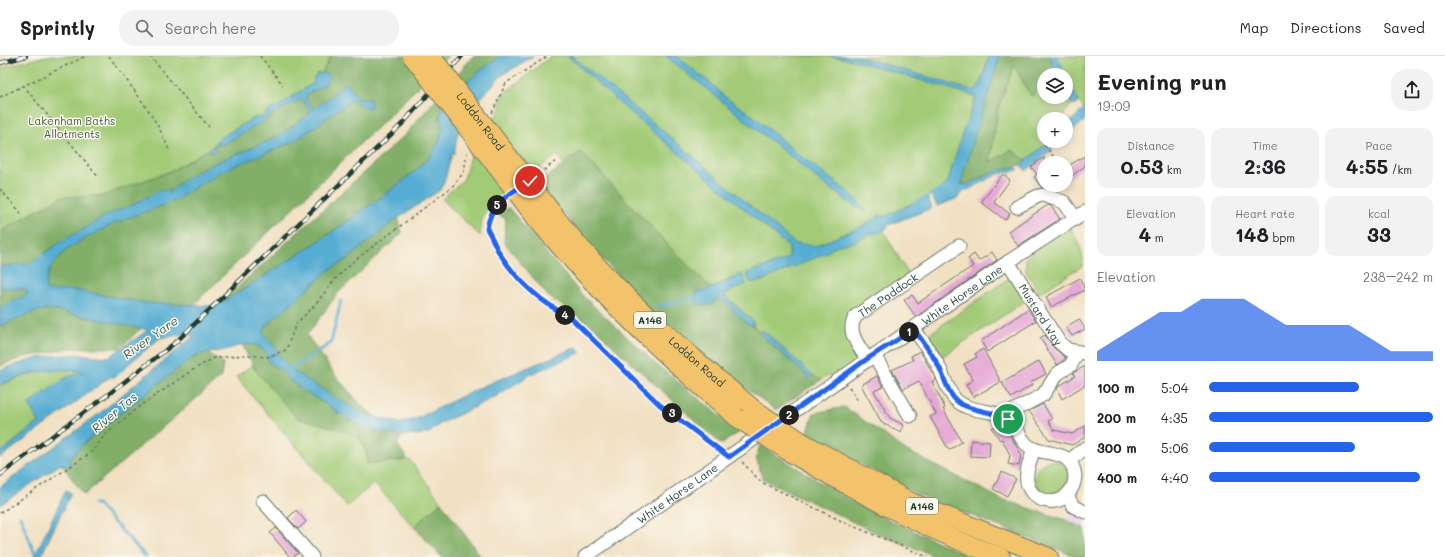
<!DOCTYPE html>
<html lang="en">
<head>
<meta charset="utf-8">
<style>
	body { margin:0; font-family:Mali,sans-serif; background:#f2f2f2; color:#202124; height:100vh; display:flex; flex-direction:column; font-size:15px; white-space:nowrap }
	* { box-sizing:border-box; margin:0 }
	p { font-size:13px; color:#757577 }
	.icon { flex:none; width:22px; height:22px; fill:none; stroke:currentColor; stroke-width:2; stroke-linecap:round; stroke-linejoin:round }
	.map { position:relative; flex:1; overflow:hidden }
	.panel { display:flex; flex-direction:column; background:#fff; width:360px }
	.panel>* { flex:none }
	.tools { position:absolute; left:1037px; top:12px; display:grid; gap:8px }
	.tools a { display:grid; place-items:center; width:36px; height:36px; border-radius:50%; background:#fff; box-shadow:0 2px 10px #0003; font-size:20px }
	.pin { position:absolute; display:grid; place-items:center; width:34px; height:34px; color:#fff; margin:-17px; border:2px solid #fff; border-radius:50%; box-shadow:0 1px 4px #0007 }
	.km { position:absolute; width:20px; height:20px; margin:-10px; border-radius:50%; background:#222; color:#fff; font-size:11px; line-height:20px; text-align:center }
	.round { display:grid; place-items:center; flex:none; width:42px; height:42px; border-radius:16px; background:#f2f2f2 }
	.head { display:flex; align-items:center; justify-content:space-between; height:68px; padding:0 12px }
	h1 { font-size:22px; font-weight:700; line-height:30px }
	.metrics { display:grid; grid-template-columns:repeat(3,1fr); gap:6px; height:68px; padding:4px 12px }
	.metrics div { display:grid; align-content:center; border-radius:10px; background:#f2f2f2; text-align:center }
	.metrics b { font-size:20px; font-weight:700 }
	.metrics small { font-size:11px; font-weight:400 }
	.metrics p { font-size:11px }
	.chart { height:112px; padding:8px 12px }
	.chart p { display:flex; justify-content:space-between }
	.chart svg { width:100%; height:72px; margin-top:4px; fill:#2563eb; opacity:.7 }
	ul { padding:0 12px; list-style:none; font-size:13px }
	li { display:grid; grid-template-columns:64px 48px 1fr; align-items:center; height:30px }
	li i { height:10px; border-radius:5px; background:#2563eb }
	header { display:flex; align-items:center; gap:24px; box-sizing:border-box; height:56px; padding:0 20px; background:#fff; border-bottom:1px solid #e0e0e0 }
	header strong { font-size:19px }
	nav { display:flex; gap:22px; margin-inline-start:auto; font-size:14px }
	.search { width:280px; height:36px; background:#f2f2f2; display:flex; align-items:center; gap:10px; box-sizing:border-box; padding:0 14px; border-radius:16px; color:#757577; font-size:15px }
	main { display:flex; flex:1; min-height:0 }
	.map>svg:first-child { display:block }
	.built { fill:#e8d2ee }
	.green { fill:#a2cb77; stroke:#608456 }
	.forest { fill:#81af68; stroke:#50764e }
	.water { fill:#57add3; stroke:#3b7584 }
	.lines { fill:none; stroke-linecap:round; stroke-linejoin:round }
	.stream { stroke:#57add3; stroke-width:3 }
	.building { fill:#e5a8d6 }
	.minor-casing { stroke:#687666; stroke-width:15 }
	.highway-casing { stroke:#687666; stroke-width:20 }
	.path { stroke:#687666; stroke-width:1.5; stroke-dasharray:3 3; stroke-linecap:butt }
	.minor { stroke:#fff; stroke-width:13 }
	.highway { stroke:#f2c36a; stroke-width:18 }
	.rail-casing { stroke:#1f3d34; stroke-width:4.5 }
	.rail { stroke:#fbf7ec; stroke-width:3; stroke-dasharray:9; stroke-linecap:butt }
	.highway-bridge-casing { stroke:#687666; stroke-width:20; stroke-linecap:butt }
	.highway-bridge { stroke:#f2c36a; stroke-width:18 }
	.route-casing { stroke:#fff; stroke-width:8 }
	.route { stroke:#2563eb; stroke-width:5 }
	.labels { text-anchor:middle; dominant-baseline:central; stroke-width:3; stroke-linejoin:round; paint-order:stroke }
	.shield { fill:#fbf7ec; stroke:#61756b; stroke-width:1 }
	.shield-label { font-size:10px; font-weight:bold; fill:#1f3d34 }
	.park-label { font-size:11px; fill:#406045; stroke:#fbf7ec }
	.street-label { font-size:11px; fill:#1f3d34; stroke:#fbf7ec }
	.water-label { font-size:12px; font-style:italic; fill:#305f64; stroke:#fbf7ec }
</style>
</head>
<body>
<header>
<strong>Sprintly</strong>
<div class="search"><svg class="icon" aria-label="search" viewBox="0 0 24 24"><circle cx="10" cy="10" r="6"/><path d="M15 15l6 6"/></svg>Search here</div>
<nav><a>Map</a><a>Directions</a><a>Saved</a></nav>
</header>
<main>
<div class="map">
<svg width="1085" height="501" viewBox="0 0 1085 501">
	<rect width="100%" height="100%" fill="#fbf7ec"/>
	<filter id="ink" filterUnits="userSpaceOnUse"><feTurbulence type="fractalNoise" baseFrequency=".025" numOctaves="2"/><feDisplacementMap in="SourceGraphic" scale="8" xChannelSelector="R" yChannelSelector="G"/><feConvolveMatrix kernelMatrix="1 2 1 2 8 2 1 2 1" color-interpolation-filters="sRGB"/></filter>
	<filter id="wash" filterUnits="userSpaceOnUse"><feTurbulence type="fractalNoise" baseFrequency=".012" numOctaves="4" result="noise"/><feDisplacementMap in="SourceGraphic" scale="16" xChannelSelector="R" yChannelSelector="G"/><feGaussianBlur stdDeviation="0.9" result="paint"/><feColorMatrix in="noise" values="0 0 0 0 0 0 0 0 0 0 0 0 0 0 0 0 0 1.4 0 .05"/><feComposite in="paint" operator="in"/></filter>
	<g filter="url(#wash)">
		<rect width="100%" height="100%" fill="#f1e0c2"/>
		<path class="built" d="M 1085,449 L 1085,473 L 1066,464 Z"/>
		<path class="green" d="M 46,0 L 331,0 L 321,20 L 303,38 L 171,115 L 102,140 L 61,141 L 0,176 L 0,12 Z
			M 551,0 L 989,0 L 948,125 L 942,133 L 877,164 L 910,221 L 851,260 L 863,300 L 843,316 L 825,321 L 821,324 L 810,319 L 764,275 L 760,276 L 753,269 L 753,265 L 723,238 L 742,218 L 711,232 L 668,189 L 581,96 L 563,107 L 557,99 L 494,146 L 482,162 L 480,180 L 442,143 L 464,123 L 470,100 L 500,54 L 501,40 Z
			M 1057,0 L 1085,0 L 1085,54 L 1078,45 Z
			M 1014,10 L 1032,40 L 1044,27 L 1044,41 L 1066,41 L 1066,36 L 1072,48 L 1060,63 L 1044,63 L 1044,85 L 1049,85 L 1027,105 L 1011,94 L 990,107 L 998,52 Z
			M 1070,171 C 1077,184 1085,196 1082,210 L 1040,237 L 1026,216 L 1026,201 Z
			M 1012,220 L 1028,243 L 943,300 L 929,278 Z
			M 252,309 L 258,317 L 342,374 L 361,383 L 368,404 L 367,407 L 410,404 L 441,446 L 414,471 L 374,427 L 347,450 L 236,321 Z
			M 61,313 L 85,316 L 29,348 L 39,366 L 0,397 L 0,329 L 43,314 Z
			M1035 422a17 17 0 1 1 34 0a17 17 0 1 1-34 0Z"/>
		<path class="forest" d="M 331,0 L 448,0 L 395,54 L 194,248 L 170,250 L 151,263 L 120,292 L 73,292 L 24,301 L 0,310 L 0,176 L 61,141 L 102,140 L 171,115 L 303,38 L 321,20 Z
			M 473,0 L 501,0 L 481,14 L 440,59 L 442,74 L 439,85 L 430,101 L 415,115 L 394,132 L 322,183 L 217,250 L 405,79 Z
			M 1000,0 L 1048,0 L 1056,15 L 1052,19 L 1044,19 L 1044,27 L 1031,40 L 1014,10 L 998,52 L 990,106 L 1011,94 L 1027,105 L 1024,108 L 999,114 L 963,129 L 961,124 L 973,84 Z
			M 581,96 L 668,189 L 711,232 L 708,234 L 715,243 L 719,240 L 750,269 L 753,269 L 761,279 L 808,321 L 808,323 L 812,319 L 821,324 L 776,354 L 712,308 L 639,245 L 538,128 Z
			M 508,151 L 582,239 L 657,309 L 740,376 L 721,388 L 616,293 L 594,271 L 548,240 L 504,186 L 506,163 L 499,159 Z
			M 398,162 L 402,177 L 338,237 L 307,279 L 338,323 L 363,351 L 402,380 L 397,388 L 407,403 L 367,408 L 368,403 L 361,383 L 342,374 L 297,362 L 258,317 L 245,295 L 243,289 C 255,287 259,290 267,298 L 275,291 L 263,277 L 267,269 L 329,214 L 349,202 L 359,193 Z
			M 207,296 L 223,308 L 221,321 L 84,439 L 61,408 L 64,408 L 67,411 L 69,404 L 82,389 L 118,359 L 189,304 Z
			M 845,351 L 907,395 L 1001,443 L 1066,464 L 1085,473 L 1085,501 L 1078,501 L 1059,494 L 916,438 L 807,378 L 814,357 Z
			M 760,389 L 859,450 L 971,501 L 935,500 L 885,481 L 763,423 L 756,402 Z
			M 441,446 L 481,501 L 442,501 L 414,471 Z"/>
		<path class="water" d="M 501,0 L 534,0 L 502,19 L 465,59 L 457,81 L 454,98 L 452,98 L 444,127 L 440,134 L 390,168 L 349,202 L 329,214 L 267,269 L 263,277 L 275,291 L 278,297 L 268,300 C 256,279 237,292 220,295 C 211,296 204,297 195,300 L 118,359 L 82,389 L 69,404 L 70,409 L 67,411 L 64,408 L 61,408 L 0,449 L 0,431 L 100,357 L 194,280 L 186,278 L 160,282 L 125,311 L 110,321 L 0,402 L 0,397 L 39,366 L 29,348 L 67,321 L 83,316 C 54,310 27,317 0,329 L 0,314 L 40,301 L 76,298 L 109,301 L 148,274 L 49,253 L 34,256 L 0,270 L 0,252 L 26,239 L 27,235 L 24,233 L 0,232 L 0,211 L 30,207 L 62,185 L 109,158 L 134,148 L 160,134 L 171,135 C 199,108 238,100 272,83 C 285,77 297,66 310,57 L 310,55 L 302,43 L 279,54 L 266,64 L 226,87 L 221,89 L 216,87 L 215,94 L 211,97 L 209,96 L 218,83 L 253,62 L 263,61 L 270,53 L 277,51 L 308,30 L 313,29 L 314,22 L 318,17 L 328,18 L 330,21 L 324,29 L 306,39 L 306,43 L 314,53 L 342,31 L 343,27 L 347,28 L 359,43 L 370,43 L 371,51 L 365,53 L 353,43 L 301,81 L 286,89 L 222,115 L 181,140 L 178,144 L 122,164 L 120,167 L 118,166 C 91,180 43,197 46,234 L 49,235 L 74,234 L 146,247 L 217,250 L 322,183 L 394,132 L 415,115 L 430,101 L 439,85 L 442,74 L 440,59 L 445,44 L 481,14 Z
			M 568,0 L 572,0 L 669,80 L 794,187 L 815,190 L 865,169 L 871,163 L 876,164 L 879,159 L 886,160 L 927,141 L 932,152 L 888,169 L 886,173 L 878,177 L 873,177 L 854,186 L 838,189 L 824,198 L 761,225 L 751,227 L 746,217 L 787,203 L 789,200 L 789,191 L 617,45 Z
			M 666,0 L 676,0 L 713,29 L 722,39 L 756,62 L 798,98 L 851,138 L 866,155 C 856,154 839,138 829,132 Z
			M 828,0 L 857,0 L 974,35 L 980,29 L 989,0 L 1000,0 L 973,84 L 961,128 L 967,129 L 999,114 L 1017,111 L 1018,114 L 998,118 L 960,138 L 958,142 L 937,150 L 931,139 L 942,133 L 948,125 L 962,78 L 975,46 L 975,40 L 853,4 Z
			M 1048,0 L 1057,0 L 1078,45 L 1076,49 L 1072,48 L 1066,36 L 1066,19 L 1058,19 Z
			M 1085,52 L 1085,64 L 1066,81 L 1066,70 Z
			M 1049,85 L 1062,85 L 1026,115 L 1021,109 Z
			M 742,218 L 746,228 L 723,239 L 753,265 L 753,269 L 749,269 L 719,241 L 715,243 L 712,249 L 698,249 L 695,241 L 698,235 L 708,234 Z
			M 761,274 L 764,275 L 812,319 L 807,324 L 808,320 L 761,279 Z
			M 577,291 L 580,297 L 531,318 L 495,341 L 440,368 L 428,378 L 402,380 L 379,376 L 353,366 L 342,358 L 337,358 L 338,356 C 321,344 301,335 286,321 L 286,317 L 268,306 L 268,301 L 278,298 L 291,313 L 337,343 L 367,359 L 401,367 L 418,362 L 483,330 Z
			M 66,434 L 71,437 L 41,500 L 34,501 Z"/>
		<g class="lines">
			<path class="stream" d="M 915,147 L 945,131
				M 658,250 L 699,241
				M 291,313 L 331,287 L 341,245
				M 113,321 L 125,311
				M 94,448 L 97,448 L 146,501
				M 20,460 L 35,498"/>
		</g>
		<g id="blocks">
			<path class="building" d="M 1085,100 L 1085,110 L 1066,124 L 1066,111 Z
				M 1044,101 L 1044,131 L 1041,131 L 1034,121 L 1037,118 L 1031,111 Z
				M 1003,118 L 1010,124 L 994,146 L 1010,158 L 1005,164 L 981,146 Z
				M 1048,149 L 1051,150 L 1060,163 L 1018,190 L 1008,175 Z
				M 992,196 L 997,204 L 916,261 L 904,244 L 912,239 L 918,247 L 973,210 L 968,203 L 974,198 L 979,205 Z
				M 1080,222 L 1085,234 L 1051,251 L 1046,241 Z
				M 1028,253 L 1036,265 L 987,296 L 981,285 Z
				M 1079,263 L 1085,273 L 1072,280 L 1066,271 Z
				M 1045,279 L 1054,292 L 1066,302 L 1057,309 L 1040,282 Z
				M 983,293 L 1001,326 L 973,341 L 966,329 L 973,324 L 964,308 L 977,301 L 975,298 Z
				M 920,295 L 933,318 L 936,324 L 932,326 L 945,352 L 943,353 L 962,386 L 949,394 L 930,361 L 936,358 L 919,325 L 903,333 L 892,314 L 913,304 L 911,300 Z
				M 1039,305 L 1046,318 L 1031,326 L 1032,329 L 1011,342 L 1002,327 Z
				M 1085,310 L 1085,329 L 1062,343 L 1057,333 L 1059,330 L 1075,320 L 1073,317 Z
				M 877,320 L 883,331 L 874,335 L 890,362 L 904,369 L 901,376 L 882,367 L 861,329 Z
				M 1043,348 L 1052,363 L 1048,365 L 1054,374 L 1072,378 L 1085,370 L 1085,381 L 1072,389 L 1049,383 L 1029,355 Z
				M 1000,367 L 1005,371 L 1021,398 L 1019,410 L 1008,408 L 1010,399 L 1002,383 L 1000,384 L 992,372 Z
				M 971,384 L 990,386 L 989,401 L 970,400 Z
				M 1002,416 L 1016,423 L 1007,440 L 993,433 Z
				M 296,454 L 306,466 L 298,473 L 288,462 Z
				M 276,472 L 298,497 L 293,501 L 290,501 L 270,477 Z"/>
		</g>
	</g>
	<g filter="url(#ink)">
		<use href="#blocks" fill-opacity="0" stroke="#687666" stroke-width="1"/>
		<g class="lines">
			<defs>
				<g id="minor">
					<path d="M 1017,151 L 1038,140 L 1043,139 L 1064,146 L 1076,163"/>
					<path id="s1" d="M 1008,206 L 1059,286 L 1068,294 L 1085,297"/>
					<path d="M 914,273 C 922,285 932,297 939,311 C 944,321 947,334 955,343 C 968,357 991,353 1006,361 C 1018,368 1019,385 1030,391 C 1047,401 1072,392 1075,420 C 1075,426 1072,434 1067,439 C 1054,452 1030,444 1027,426 C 1025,415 1031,403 1034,393"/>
					<path d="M 874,299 L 910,360"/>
					<path id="s2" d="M 867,303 C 859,290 845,275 856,260 L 959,190"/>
					<path d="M 1008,363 L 1013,355 L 1043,339 L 1057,318 L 1071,309 L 1077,297"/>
					<path d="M 1069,405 L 1085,392"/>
					<path d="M 1067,439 L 1073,450 L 1085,456"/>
					<path d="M 263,445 L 312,501"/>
					<path id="s3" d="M 585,501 L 1008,206 L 1085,156"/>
				</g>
				<g id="highway">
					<path id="s4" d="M 551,155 C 608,230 679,290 751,351"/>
					<path d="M 539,166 C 600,239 664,299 736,361"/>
					<path d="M 802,386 L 911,446 L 1049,501"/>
					<path d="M 789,396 C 858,436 925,474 1001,501"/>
				</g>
			</defs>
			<use href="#minor" class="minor-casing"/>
			<use href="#highway" class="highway-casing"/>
			<path class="path" d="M 109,0 C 130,30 156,59 169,94
				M 150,0 L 209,71
				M 260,0 L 283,29
				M 23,29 L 99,122
				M 0,41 L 86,0
				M 492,57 L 506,27 L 548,0
				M 1041,84 L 1058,107
				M 539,118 L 556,105
				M 0,133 L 21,157
				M 504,143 L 491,156 L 487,173 L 500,197 L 515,218 L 537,240 L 553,253 L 571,262 L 660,349 L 720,393
				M 849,331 L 858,345
				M 742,406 L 761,426 L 848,468 L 928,501
				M 0,457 L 92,396 L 104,380 L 140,350 L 191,315 L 214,302 L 245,299 L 267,301 L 286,294 L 296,268 L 314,250 L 337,221 L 355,204 L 452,131 L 464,116 L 467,96"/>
			<use href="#minor" class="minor"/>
			<use href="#highway" class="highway"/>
			<defs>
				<path id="rail" d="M 0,7 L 26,0
					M 0,419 L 110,337 L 176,286 L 403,67 L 462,0"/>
			</defs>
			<use href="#rail" class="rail-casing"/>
			<use href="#rail" class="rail"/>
			<defs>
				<g id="highway-bridge">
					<path d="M 412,0 L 539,166"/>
					<path id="s5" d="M 431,0 L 551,155"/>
					<path d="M 751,351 L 802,386"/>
					<path d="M 736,361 L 789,396"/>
				</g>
			</defs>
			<use href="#highway-bridge" class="highway-bridge-casing"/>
			<use href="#highway-bridge" class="highway-bridge"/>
		</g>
	</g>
	<g class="lines" filter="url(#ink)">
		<defs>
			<path id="route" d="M 530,125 C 508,139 491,146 487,173 C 492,181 495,190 500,198 C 518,226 542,247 571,262 L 660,349 L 729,401 L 867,303 L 914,273 C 922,285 931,296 938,309 C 945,321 947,340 961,348 C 976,356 993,355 1008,363"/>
		</defs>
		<use href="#route" class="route-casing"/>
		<use href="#route" class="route"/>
	</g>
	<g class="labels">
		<g class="shield">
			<rect x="634" y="256" width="32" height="16" rx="3"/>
			<rect x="906" y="442" width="32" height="16" rx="3"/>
		</g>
		<g class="shield-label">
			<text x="650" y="264">A146</text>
			<text x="922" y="450">A146</text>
		</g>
		<g class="park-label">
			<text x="72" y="64">Lakenham Baths<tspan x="72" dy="13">Allotments</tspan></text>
		</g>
		<g class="street-label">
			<text stroke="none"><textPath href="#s5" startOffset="82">Loddon Road</textPath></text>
			<text stroke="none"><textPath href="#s3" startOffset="459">White Horse Lane</textPath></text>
			<text stroke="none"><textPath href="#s2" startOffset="86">The Paddock</textPath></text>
			<text stroke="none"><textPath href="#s1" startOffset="62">Mustard Way</textPath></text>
			<text stroke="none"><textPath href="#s4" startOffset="210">Loddon Road</textPath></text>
			<text stroke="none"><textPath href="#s3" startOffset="112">White Horse Lane</textPath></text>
		</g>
		<g class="water-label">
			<text transform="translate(150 281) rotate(-35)">River Yare</text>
			<text transform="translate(114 356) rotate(-40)">River Tas</text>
		</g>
	</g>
</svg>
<div class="tools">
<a><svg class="icon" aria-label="layers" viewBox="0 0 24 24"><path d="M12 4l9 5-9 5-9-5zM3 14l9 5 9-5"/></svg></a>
<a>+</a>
<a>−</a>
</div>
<div class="pin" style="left:1008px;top:363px;background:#1e9e55"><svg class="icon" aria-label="arrive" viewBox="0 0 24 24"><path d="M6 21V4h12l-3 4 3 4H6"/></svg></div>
<div class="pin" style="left:530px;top:125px;background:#d93025"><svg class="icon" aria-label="check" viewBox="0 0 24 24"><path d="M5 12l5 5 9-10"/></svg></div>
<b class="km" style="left:909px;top:276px">1</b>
<b class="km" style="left:789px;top:359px">2</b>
<b class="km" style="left:672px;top:357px">3</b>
<b class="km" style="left:565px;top:259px">4</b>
<b class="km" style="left:497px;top:149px">5</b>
</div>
<section class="panel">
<div class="head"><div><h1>Evening run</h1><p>19:09</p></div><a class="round"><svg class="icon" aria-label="share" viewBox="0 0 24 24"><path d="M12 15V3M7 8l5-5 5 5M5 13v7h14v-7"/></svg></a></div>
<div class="metrics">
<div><p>Distance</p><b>0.53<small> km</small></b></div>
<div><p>Time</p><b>2:36</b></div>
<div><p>Pace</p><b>4:55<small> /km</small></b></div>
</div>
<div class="metrics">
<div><p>Elevation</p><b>4<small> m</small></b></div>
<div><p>Heart rate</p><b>148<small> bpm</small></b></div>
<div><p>kcal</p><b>33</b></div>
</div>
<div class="chart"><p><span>Elevation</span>238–242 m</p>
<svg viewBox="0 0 160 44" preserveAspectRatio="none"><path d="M0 44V38L10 30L20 22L30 14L40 14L50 6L60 6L70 6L80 14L90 22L100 22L110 22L120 22L130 30L140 38L150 38L160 38V44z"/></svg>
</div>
<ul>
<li><b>100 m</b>5:04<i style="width:67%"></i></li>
<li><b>200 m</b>4:35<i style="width:100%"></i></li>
<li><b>300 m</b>5:06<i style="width:65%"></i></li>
<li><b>400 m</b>4:40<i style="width:94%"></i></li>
</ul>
</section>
</main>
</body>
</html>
